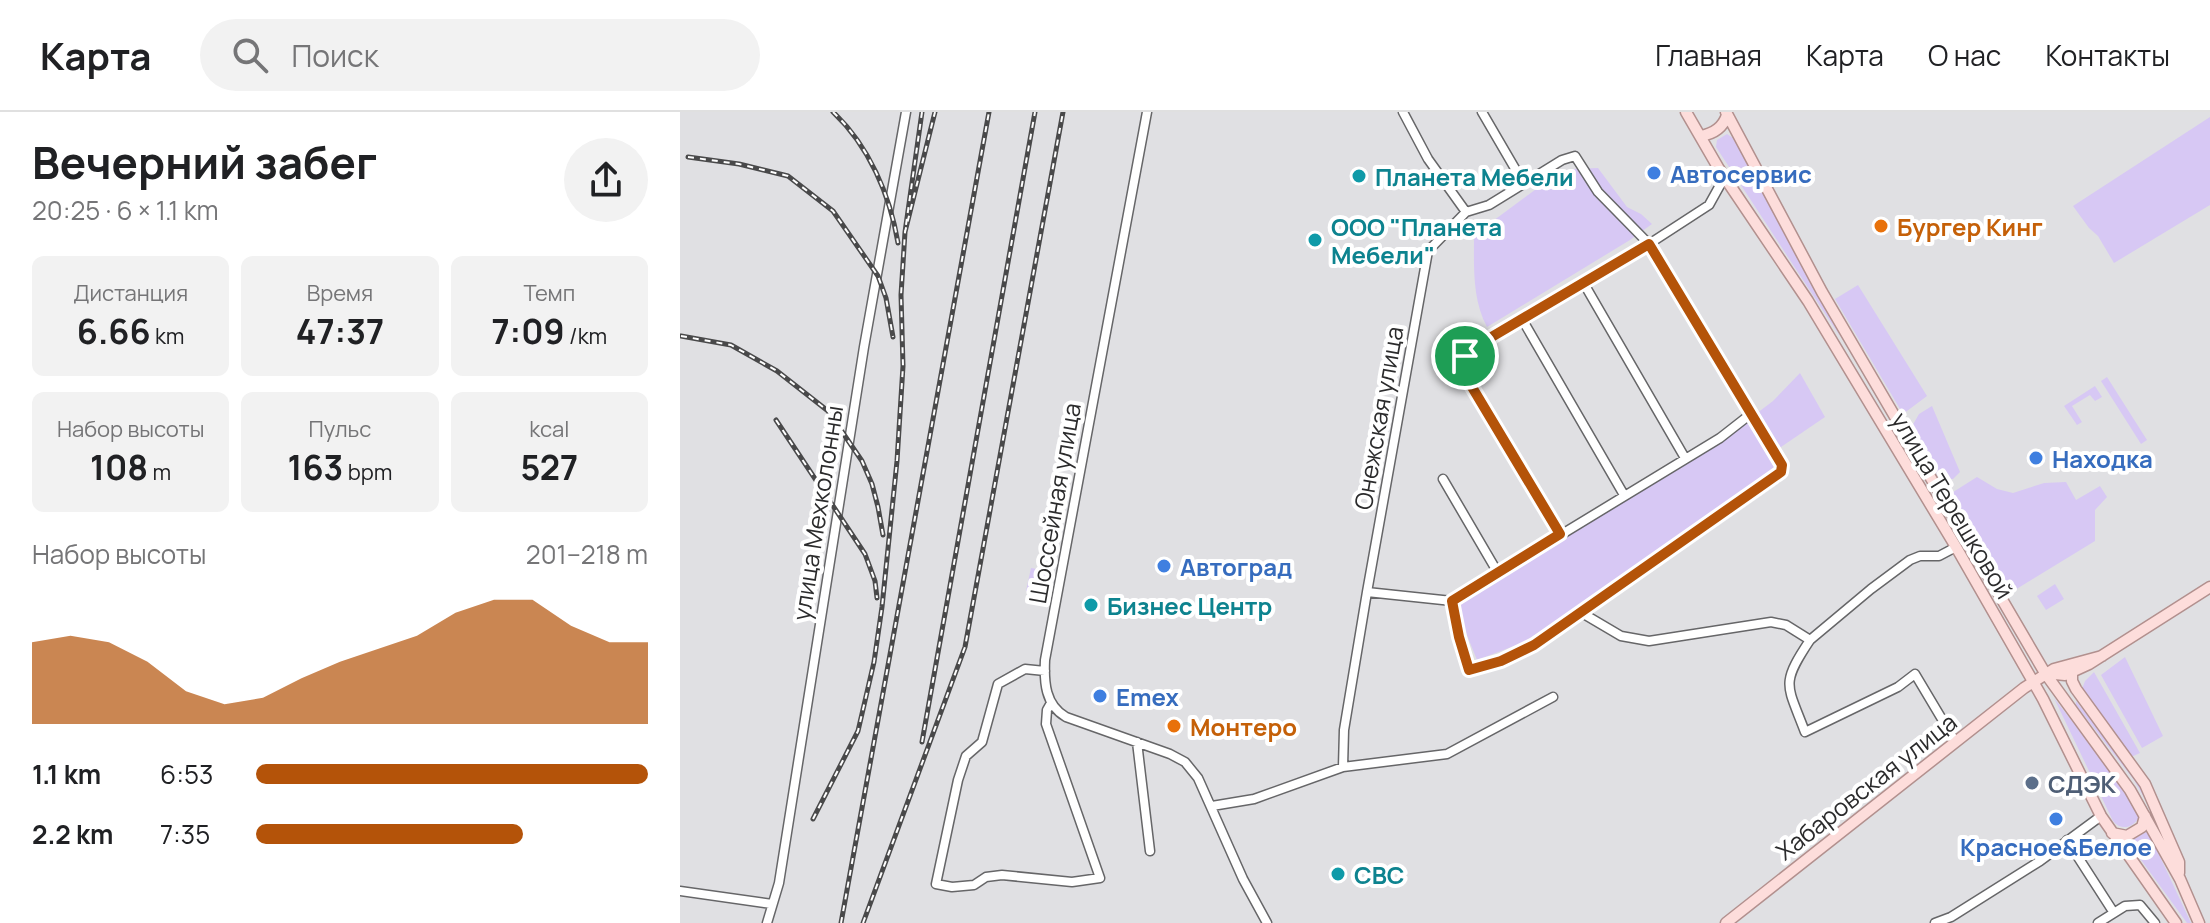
<!DOCTYPE html>
<html lang="ru">
<head>
<meta charset="utf-8">
<style>
	body { margin:0; font-family:Manrope,sans-serif; background:#f2f2f2; color:#202124; height:100vh; display:flex; flex-direction:column; font-size:30px; white-space:nowrap }
	* { box-sizing:border-box; margin:0 }
	p { font-size:26px; color:#757577 }
	.icon { flex:none; width:44px; height:44px; fill:none; stroke:currentColor; stroke-width:2; stroke-linecap:round; stroke-linejoin:round }
	.map { position:relative; flex:1; overflow:hidden }
	.sheet { display:flex; flex-direction:column; background:#fff; width:680px }
	.sheet>* { flex:none }
	.pin { position:absolute; display:grid; place-items:center; width:68px; height:68px; color:#fff; margin:-34px; border:4px solid #fff; border-radius:50%; box-shadow:0 2px 8px #0007 }
	.round { display:grid; place-items:center; flex:none; width:84px; height:84px; border-radius:42px; background:#f2f2f2 }
	.summary { display:flex; align-items:center; justify-content:space-between; height:136px; padding:0 32px }
	h1 { font-size:44px; font-weight:700; line-height:60px }
	.stats { display:grid; grid-template-columns:repeat(3,1fr); gap:12px; height:136px; padding:8px 32px }
	.stats div { display:grid; align-content:center; border-radius:12px; background:#f2f2f2; text-align:center }
	.stats b { font-size:34px; font-weight:700 }
	.stats small { font-size:22px; font-weight:400 }
	.stats p { font-size:22px }
	.chart { height:224px; padding:16px 32px }
	.chart p { display:flex; justify-content:space-between }
	.chart svg { width:100%; height:144px; margin-top:8px; fill:#b45309; opacity:.7 }
	ul { padding:0 32px; list-style:none; font-size:26px }
	li { display:grid; grid-template-columns:128px 96px 1fr; align-items:center; height:60px }
	li i { height:20px; border-radius:10px; background:#b45309 }
	header { display:flex; align-items:center; gap:48px; box-sizing:border-box; height:112px; padding:0 40px; background:#fff; border-bottom:2px solid #e0e0e0 }
	header strong { font-size:38px }
	nav { display:flex; gap:44px; margin-inline-start:auto; font-size:28px }
	.search { width:560px; height:72px; background:#f2f2f2; display:flex; align-items:center; gap:20px; box-sizing:border-box; padding:0 28px; border-radius:44px; color:#757577; font-size:30px }
	main { display:flex; flex:1; min-height:0 }
	.map>svg:first-child { display:block }
	.green { fill:#d7c8f4 }
	.lines { fill:none; stroke-linecap:round; stroke-linejoin:round }
	.minor-casing { stroke:#666668; stroke-width:11 }
	.major-casing { stroke:#b2908e; stroke-width:13 }
	.minor { stroke:#fff; stroke-width:8 }
	.major { stroke:#fddddb; stroke-width:10 }
	.rail-casing { stroke:#49494a; stroke-width:5 }
	.rail { stroke:#fff; stroke-width:2; stroke-dasharray:6; stroke-linecap:butt }
	.route-casing { stroke:#fff; stroke-width:16 }
	.route { stroke:#b45309; stroke-width:10 }
	.shop-dot { fill:#3f7fe0; stroke:#fff; stroke-width:3 }
	.culture-dot { fill:#0f9aa8; stroke:#fff; stroke-width:3 }
	.food-dot { fill:#e8710a; stroke:#fff; stroke-width:3 }
	.service-dot { fill:#5c6f8a; stroke:#fff; stroke-width:3 }
	.labels { text-anchor:middle; dominant-baseline:central; stroke-width:8; stroke-linejoin:round; paint-order:stroke }
	.shop-label { font-size:24px; font-weight:bold; fill:#366cbe; stroke:#fff; text-anchor:start }
	.culture-label { font-size:24px; font-weight:bold; fill:#0d838f; stroke:#fff; text-anchor:start }
	.food-label { font-size:24px; font-weight:bold; fill:#c56008; stroke:#fff; text-anchor:start }
	.street-label { font-size:24px; fill:#2b2b2c; stroke:#fff }
	.service-label { font-size:24px; font-weight:bold; fill:#4e5e75; stroke:#fff; text-anchor:start }
</style>
</head>
<body>
<header>
<strong>Карта</strong>
<div class="search"><svg class="icon" aria-label="search" viewBox="0 0 24 24"><circle cx="10" cy="10" r="6"/><path d="M15 15l6 6"/></svg>Поиск</div>
<nav><a>Главная</a><a>Карта</a><a>О нас</a><a>Контакты</a></nav>
</header>
<main>
<section class="sheet">
<div class="summary"><div><h1>Вечерний забег</h1><p>20:25 · 6 × 1.1 km</p></div><a class="round"><svg class="icon" aria-label="share" viewBox="0 0 24 24"><path d="M12 15V3M7 8l5-5 5 5M5 13v7h14v-7"/></svg></a></div>
<div class="stats">
<div><p>Дистанция</p><b>6.66<small> km</small></b></div>
<div><p>Время</p><b>47:37</b></div>
<div><p>Темп</p><b>7:09<small> /km</small></b></div>
</div>
<div class="stats">
<div><p>Набор высоты</p><b>108<small> m</small></b></div>
<div><p>Пульс</p><b>163<small> bpm</small></b></div>
<div><p>kcal</p><b>527</b></div>
</div>
<div class="chart"><p><span>Набор высоты</span>201–218 m</p>
<svg viewBox="0 0 160 44" preserveAspectRatio="none"><path d="M0 44V19L10 17L20 19L30 25L40 34L50 38L60 36L70 30L80 25L90 21L100 17L110 10L120 6L130 6L140 14L150 19L160 19V44z"/></svg>
</div>
<ul>
<li><b>1.1 km</b>6:53<i style="width:100%"></i></li>
<li><b>2.2 km</b>7:35<i style="width:68%"></i></li>
</ul>
</section>
<div class="map">
<svg width="1530" height="811" viewBox="0 0 1530 811">
	<rect width="100%" height="100%" fill="#e0e0e3"/>
	<path class="green" d="M 1530,5 L 1530,93 L 1434,151 L 1418,124 L 1409,116 L 1393,94 Z
		M 1047,22 L 1053,26 L 1161,226 L 1036,35 L 1037,28 Z
		M 918,56 L 947,95 L 961,102 L 972,112 L 950,128 L 807,215 C 792,187 794,154 794,123 L 867,69 L 891,57 Z
		M 1178,173 L 1247,284 L 1223,302 L 1155,187 Z
		M 1120,261 L 1145,305 L 1101,335 L 1096,358 L 920,481 L 842,531 L 797,548 L 776,496 L 825,462 L 1052,320 L 1093,289 Z
		M 1427,265 L 1467,328 L 1461,332 L 1421,269 Z
		M 1415,274 L 1422,285 L 1415,289 L 1410,283 L 1392,294 L 1402,310 L 1397,313 L 1384,294 Z
		M 1252,294 L 1280,360 L 1273,367 L 1260,367 L 1231,316 L 1239,302 Z
		M 1297,365 L 1317,377 L 1333,381 L 1364,371 L 1386,370 L 1396,388 L 1420,374 L 1427,385 L 1415,398 L 1415,429 L 1330,481 L 1270,382 Z
		M 351,456 L 368,459 L 362,482 L 346,479 Z
		M 1375,472 L 1384,487 L 1366,498 L 1357,484 Z
		M 1445,545 L 1483,624 L 1462,636 L 1421,563 Z
		M 1414,560 L 1460,641 L 1451,645 L 1407,588 L 1402,577 L 1405,569 Z
		M 1374,586 L 1448,681 L 1460,703 C 1455,715 1442,720 1433,709 Z
		M 1396,589 L 1457,665 L 1475,705 L 1454,668 L 1396,593 Z
		M 1468,719 L 1511,811 L 1507,811 L 1448,730 Z"/>
	<g class="lines">
		<defs>
			<path id="minor" d="M 467,0 L 365,548 C 364,570 365,593 386,605 L 490,642 L 505,650 L 518,666 L 563,767 L 587,811
				M 723,0 L 748,47 L 786,100
				M 802,0 L 844,72
				M 903,170 L 1005,346
				M 842,207 L 944,383
				M 763,367 L 818,461
				M 880,422 L 780,255 L 785,244 L 798,233 L 969,132 L 1029,93 L 1044,66
				M 687,480 L 772,489 L 1040,326 L 1072,301
				M 772,489 L 779,525 L 789,558 L 821,549 L 854,533 L 902,501 L 941,524 L 969,529 L 1091,510 L 1106,513 L 1130,528 C 1100,573 1107,572 1125,620 L 1218,575 L 1235,562 L 1275,629
				M 1130,528 L 1191,477 L 1230,448 L 1240,444 L 1259,444 L 1276,435
				M 365,559 L 345,557 L 318,572 L 302,630 L 286,644 L 278,668 L 256,772 L 272,775 L 294,773 L 306,765 L 322,763 L 392,770 L 420,766 L 366,612 L 367,598 L 371,591
				M 457,630 L 470,739
				M 663,655 L 664,618 L 687,480 L 748,139 L 786,100 L 809,93 L 882,48 L 895,44 L 918,80 L 969,132 L 1102,353 L 1101,360 L 1096,366 L 902,501
				M 532,694 L 574,687 L 663,655 L 767,642 L 873,585
				M 1387,728 L 1434,801
				M 0,779 L 92,792
				M 87,811 L 99,771 L 184,235 L 226,0
				M 1255,811 L 1271,805 L 1360,749 L 1421,704
				M 1418,811 L 1445,794 L 1460,793 L 1475,811"/>
			<path id="major" d="M 1006,0 L 1039,57 L 1128,189 L 1276,435 L 1363,587 L 1421,704 L 1496,811
				M 1046,0 L 1142,180 L 1365,561 L 1450,678 L 1500,767 L 1519,811
				M 1020,24 C 1033,22 1043,16 1047,3
				M 1392,560 L 1392,569 L 1396,577 L 1465,672 L 1499,750 L 1499,761
				M 1365,561 L 1385,563 L 1409,552 L 1530,475
				M 1432,721 L 1447,724 L 1462,715 L 1465,704
				M 1046,811 L 1344,576 L 1374,557 L 1422,544"/>
		</defs>
		<use href="#minor" class="minor-casing"/>
		<use href="#major" class="major-casing"/>
		<use href="#minor" class="minor"/>
		<use href="#major" class="major"/>
		<defs>
			<path id="rail" d="M 153,0 C 189,34 210,83 218,131
				M 242,0 L 225,120 L 255,0
				M 8,45 L 59,52 L 108,64 L 153,99 L 198,164 L 206,186 L 213,225
				M 1,224 L 51,233 L 97,259 L 148,299 L 182,349 L 192,372 L 198,395 L 203,423
				M 96,308 L 185,442 L 195,469 L 197,486
				M 242,630 L 355,0
				M 133,707 L 178,619 L 194,550 L 202,495 L 217,349 L 223,254 L 221,183 L 225,120
				M 161,811 L 309,0
				M 183,811 L 285,535 L 383,0"/>
		</defs>
		<use href="#rail" class="rail-casing"/>
		<use href="#rail" class="rail"/>
	</g>
	<g class="lines">
		<defs>
			<path id="route" d="M 969,132 L 1102,353 L 1101,360 L 854,533 L 821,549 L 789,558 L 779,525 L 772,489 L 880,422 L 780,255 L 785,244 L 798,233 Z"/>
		</defs>
		<use href="#route" class="route-casing"/>
		<use href="#route" class="route"/>
	</g>
	<g class="shop-dot">
		<circle cx="974" cy="61" r="8"/>
		<circle cx="1356" cy="346" r="8"/>
		<circle cx="484" cy="454" r="8"/>
		<circle cx="420" cy="584" r="8"/>
		<circle cx="1376" cy="707" r="8"/>
	</g>
	<g class="culture-dot">
		<circle cx="679" cy="64" r="8"/>
		<circle cx="635" cy="128" r="8"/>
		<circle cx="411" cy="493" r="8"/>
		<circle cx="658" cy="762" r="8"/>
	</g>
	<g class="food-dot">
		<circle cx="1201" cy="114" r="8"/>
		<circle cx="494" cy="614" r="8"/>
	</g>
	<circle class="service-dot" cx="1352" cy="671" r="8"/>
	<g class="labels">
		<g class="shop-label">
			<text x="990" y="61">Автосервис</text>
			<text x="1372" y="346">Находка</text>
			<text x="500" y="454">Автоград</text>
			<text x="436" y="584">Emex</text>
			<text x="1376" y="734" text-anchor="middle">Красное&amp;Белое</text>
		</g>
		<g class="culture-label">
			<text x="695" y="64">Планета Мебели</text>
			<text x="651" y="114">ООО "Планета<tspan x="651" dy="28">Мебели"</tspan></text>
			<text x="427" y="493">Бизнес Центр</text>
			<text x="674" y="762">СВС</text>
		</g>
		<g class="food-label">
			<text x="1217" y="114">Бургер Кинг</text>
			<text x="510" y="614">Монтеро</text>
		</g>
		<g class="street-label">
			<text transform="translate(698 306) rotate(-80)">Онежская улица</text>
			<text transform="translate(374 391) rotate(-80)">Шоссейная улица</text>
			<text transform="translate(1273 393) rotate(59)">улица Терешковой</text>
			<text transform="translate(137 401) rotate(-81)">улица Мехколонны</text>
			<text transform="translate(1186 674) rotate(-38)">Хабаровская улица</text>
		</g>
		<g class="service-label">
			<text x="1368" y="671">СДЭК</text>
		</g>
	</g>
</svg>
<div class="pin" style="left:785px;top:244px;background:#1e9e55"><svg class="icon" aria-label="arrive" viewBox="0 0 24 24"><path d="M6 21V4h12l-3 4 3 4H6"/></svg></div>
</div>
</main>
</body>
</html>
